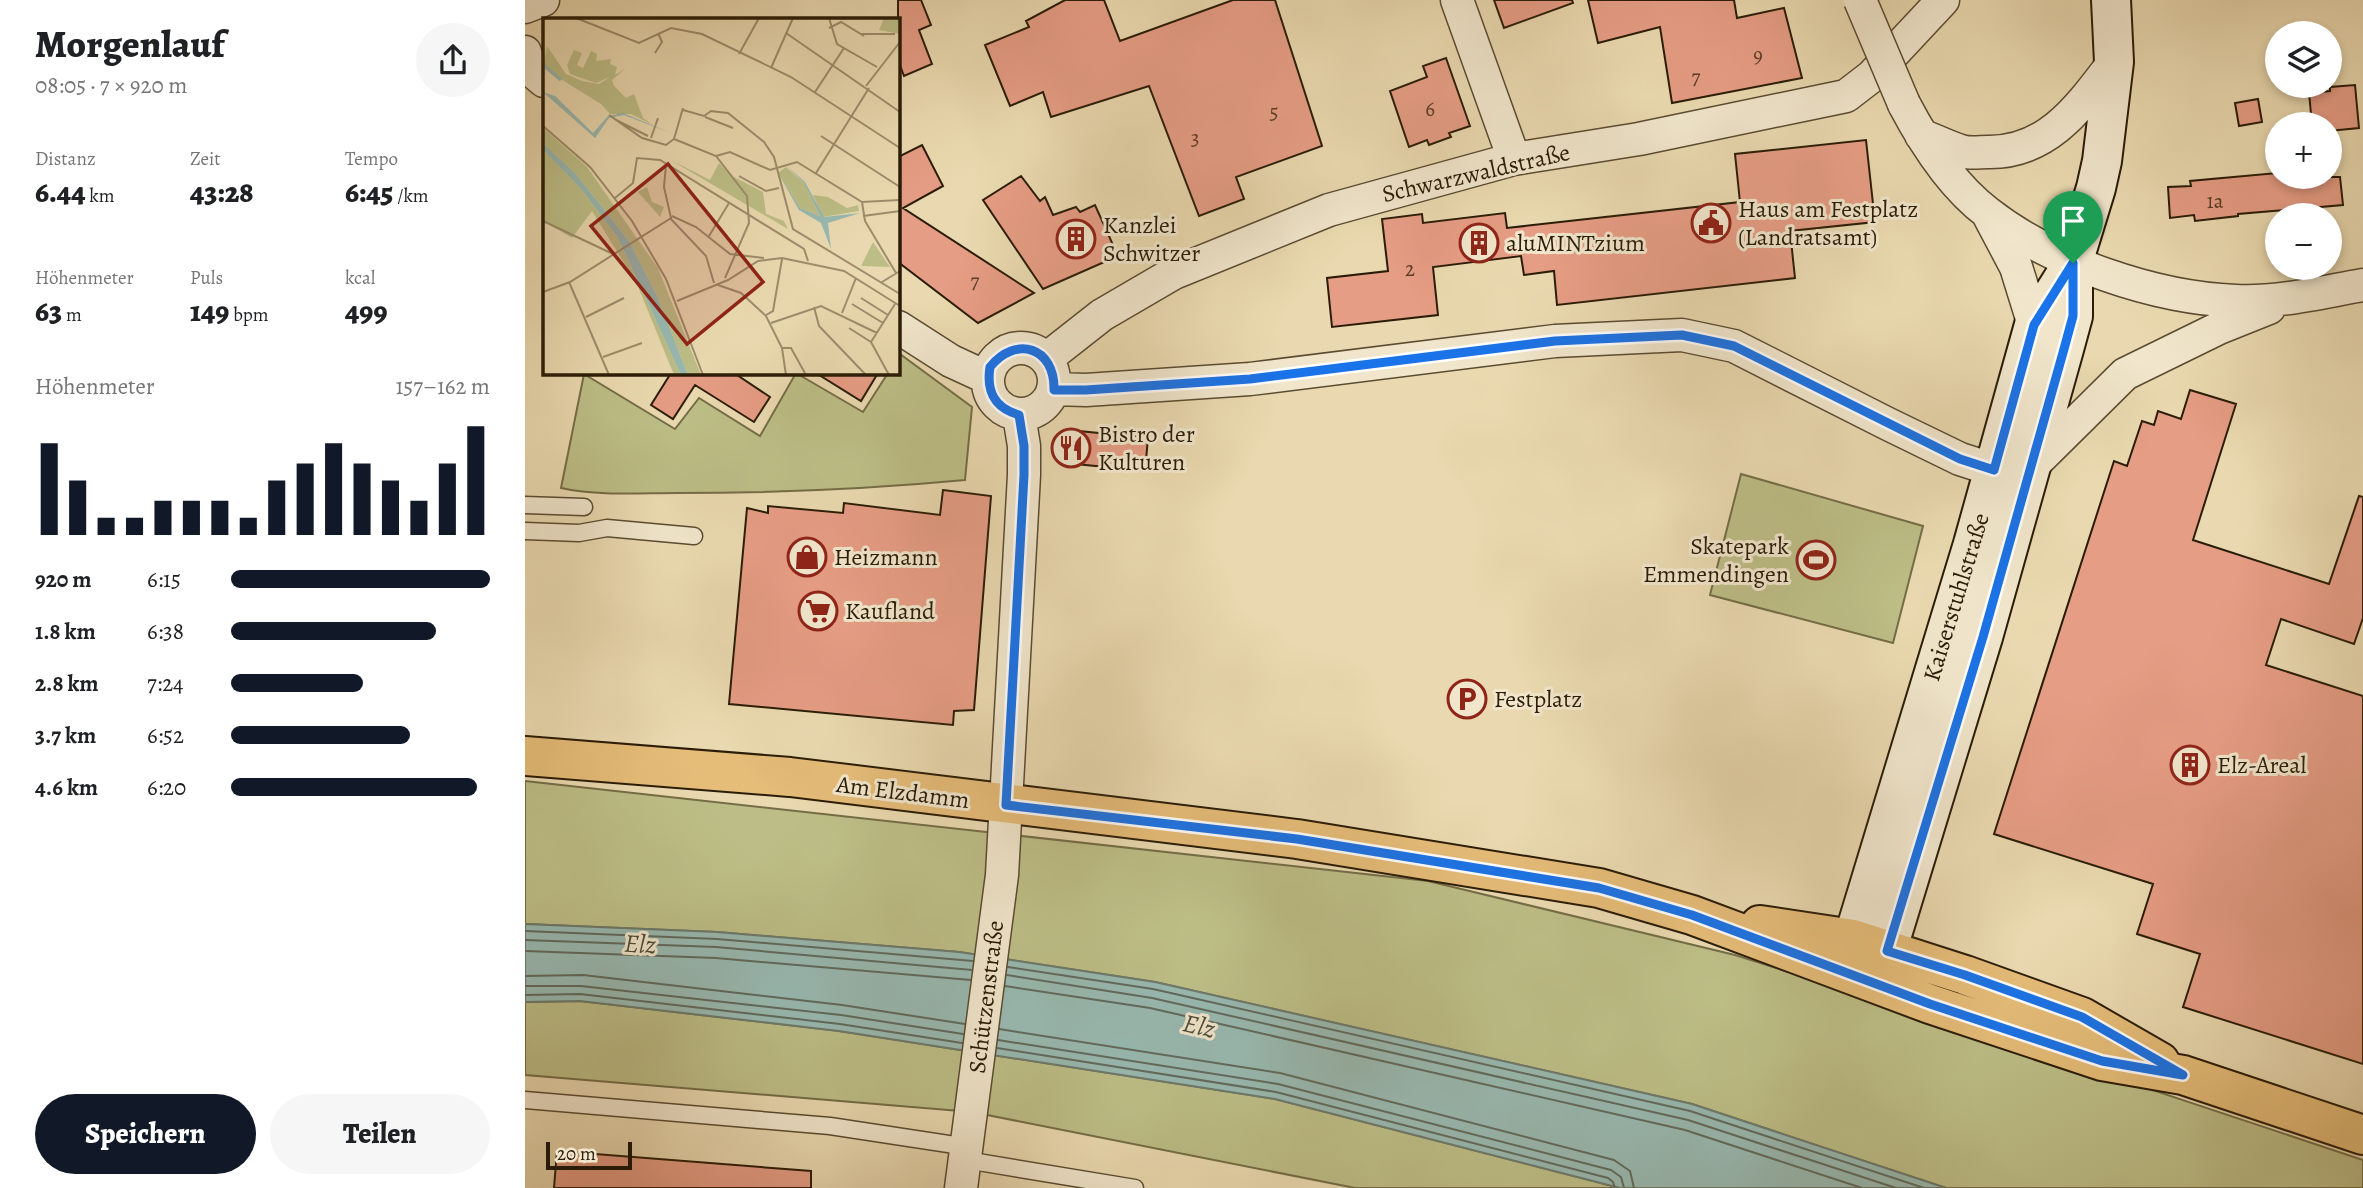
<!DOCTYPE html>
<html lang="de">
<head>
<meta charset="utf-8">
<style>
	body { margin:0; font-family:Alegreya,serif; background:#f6f6f6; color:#202124; height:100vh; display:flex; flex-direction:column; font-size:26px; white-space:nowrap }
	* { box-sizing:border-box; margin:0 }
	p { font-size:23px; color:#757577 }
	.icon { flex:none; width:38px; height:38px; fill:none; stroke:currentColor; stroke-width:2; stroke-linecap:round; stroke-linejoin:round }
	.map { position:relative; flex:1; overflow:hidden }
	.details { display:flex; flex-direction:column; background:#fff; width:525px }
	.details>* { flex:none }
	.buttons { position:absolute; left:1740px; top:21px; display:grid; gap:14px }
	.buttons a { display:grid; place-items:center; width:77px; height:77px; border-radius:50%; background:#fff; box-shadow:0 4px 10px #0003; font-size:35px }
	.scale { position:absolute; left:21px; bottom:18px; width:86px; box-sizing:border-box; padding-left:7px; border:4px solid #2a1c07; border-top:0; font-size:19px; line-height:24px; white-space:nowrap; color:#2a1c07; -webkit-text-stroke:5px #f1e6cc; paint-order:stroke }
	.pin { position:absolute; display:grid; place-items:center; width:60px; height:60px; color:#fff; margin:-72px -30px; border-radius:50% 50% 50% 0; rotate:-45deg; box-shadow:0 0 7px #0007 }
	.pin .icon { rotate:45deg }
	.round { display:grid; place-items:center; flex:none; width:74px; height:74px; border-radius:37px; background:#f6f6f6 }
	.overview { display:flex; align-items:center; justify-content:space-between; height:119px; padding:0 35px }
	h1 { font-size:38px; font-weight:800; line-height:52px }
	.figures { display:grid; grid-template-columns:repeat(3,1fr); gap:10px; height:119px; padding:7px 35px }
	.figures div { display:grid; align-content:center }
	.figures b { font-size:30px; font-weight:800 }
	.figures small { font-size:19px; font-weight:400 }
	.figures p { font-size:19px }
	.chart { height:196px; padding:14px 35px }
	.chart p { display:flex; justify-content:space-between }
	.chart svg { width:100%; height:126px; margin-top:7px; stroke:#111827; stroke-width:6 }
	.cta { display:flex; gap:14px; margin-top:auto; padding:14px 35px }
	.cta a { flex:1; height:80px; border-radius:42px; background:#111827; color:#fff; font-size:28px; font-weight:800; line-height:80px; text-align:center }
	.cta a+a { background:#f6f6f6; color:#202124 }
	ul { padding:0 35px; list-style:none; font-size:23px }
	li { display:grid; grid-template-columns:112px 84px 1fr; align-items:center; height:52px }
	li i { height:18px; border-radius:9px; background:#111827 }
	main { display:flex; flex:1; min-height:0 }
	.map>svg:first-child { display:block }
	.green { fill:#bdbe87; stroke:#746d47; stroke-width:2 }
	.water { fill:#98b9b1; stroke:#6c7a6d; stroke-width:2 }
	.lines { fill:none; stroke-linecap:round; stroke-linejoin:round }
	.shore { stroke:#616a5c; stroke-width:2 }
	.building { fill:#e69d85; stroke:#2a1c07; stroke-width:2 }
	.lane-casing { stroke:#5a4b31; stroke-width:19 }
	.street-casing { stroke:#5a4b31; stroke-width:35 }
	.secondary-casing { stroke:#2a1c07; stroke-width:42 }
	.primary-casing { stroke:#2a1c07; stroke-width:42 }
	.lane { stroke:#f1e6cc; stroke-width:16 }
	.street { stroke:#f1e6cc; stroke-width:32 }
	.secondary { stroke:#f1e6cc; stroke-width:38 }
	.primary { stroke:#e5bc78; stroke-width:38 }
	.street-bridge-casing { stroke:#5a4b31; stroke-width:35; stroke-linecap:butt }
	.street-bridge { stroke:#f1e6cc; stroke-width:32 }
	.route-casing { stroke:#fff; stroke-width:14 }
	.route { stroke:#1a73e8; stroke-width:9 }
	.labels { text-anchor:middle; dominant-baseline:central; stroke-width:6; stroke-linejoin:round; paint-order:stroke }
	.number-label { font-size:21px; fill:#593c26 }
	.street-label { font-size:24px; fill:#2a1c07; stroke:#f1e6cc }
	.poi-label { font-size:24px; fill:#2a1c07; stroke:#f1e6cc; text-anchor:start }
	.water-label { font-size:26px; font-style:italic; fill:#4b4b3a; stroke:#f1e6cc }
	.inset-river { fill:none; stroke:#98b9b1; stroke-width:3.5 }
	.inset-road { fill:none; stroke:#9d8d6c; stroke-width:2 }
	.view { fill:#8f2418; fill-opacity:0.15; stroke:#8f2418; stroke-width:3.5 }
	.inset-edge { fill:none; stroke:#2a1c07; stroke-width:3.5 }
</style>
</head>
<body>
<main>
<section class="details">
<div class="overview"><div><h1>Morgenlauf</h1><p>08:05 · 7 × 920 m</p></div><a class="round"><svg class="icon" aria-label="share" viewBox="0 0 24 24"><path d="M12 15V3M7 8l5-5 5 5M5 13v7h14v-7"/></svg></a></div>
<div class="figures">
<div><p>Distanz</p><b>6.44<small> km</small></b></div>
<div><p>Zeit</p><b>43:28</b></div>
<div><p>Tempo</p><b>6:45<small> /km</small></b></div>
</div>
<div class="figures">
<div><p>Höhenmeter</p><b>63<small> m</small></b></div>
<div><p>Puls</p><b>149<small> bpm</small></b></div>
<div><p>kcal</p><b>499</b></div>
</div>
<div class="chart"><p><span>Höhenmeter</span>157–162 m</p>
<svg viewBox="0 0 160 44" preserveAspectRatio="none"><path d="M5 44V12M15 44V25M25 44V38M35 44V38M45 44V32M55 44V32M65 44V32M75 44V38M85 44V25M95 44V19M105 44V12M115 44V19M125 44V25M135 44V32M145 44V19M155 44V6"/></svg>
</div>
<ul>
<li><b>920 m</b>6:15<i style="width:100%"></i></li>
<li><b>1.8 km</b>6:38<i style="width:79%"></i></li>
<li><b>2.8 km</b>7:24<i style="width:51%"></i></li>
<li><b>3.7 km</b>6:52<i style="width:69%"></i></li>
<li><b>4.6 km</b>6:20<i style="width:95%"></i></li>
</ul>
<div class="cta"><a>Speichern</a><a>Teilen</a></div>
</section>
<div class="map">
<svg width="1838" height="1188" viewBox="0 0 1838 1188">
	<rect width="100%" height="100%" fill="#ead9b0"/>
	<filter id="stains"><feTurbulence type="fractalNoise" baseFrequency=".00286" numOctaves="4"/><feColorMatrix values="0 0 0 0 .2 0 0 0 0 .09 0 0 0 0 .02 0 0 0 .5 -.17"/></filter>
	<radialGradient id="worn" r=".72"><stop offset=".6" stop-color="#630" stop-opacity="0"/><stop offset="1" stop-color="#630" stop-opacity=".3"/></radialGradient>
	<path class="green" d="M 375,354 L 447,407 L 440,480 C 345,489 248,493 152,493 C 113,493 74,496 36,488 L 59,374 L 150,429 L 174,398 L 235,436 L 271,373 L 338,412 L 363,373 L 373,373 Z
		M 1216,474 L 1398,526 L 1368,643 L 1185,595 Z
		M 0,781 L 903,881 L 1210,955 L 1438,1027 L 1838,1160 L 1838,1188 L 1421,1188 L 1167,1104 L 630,982 L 434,952 L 192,932 L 0,924 Z
		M 55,1001 L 314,1031 L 750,1099 L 1095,1188 L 830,1188 L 447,1112 L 0,1075 L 0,1002 Z"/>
	<path class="water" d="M 0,924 L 192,932 L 434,952 L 630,982 L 1167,1104 L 1421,1188 L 1095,1188 L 750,1099 L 314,1031 L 55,1001 L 0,1002 Z"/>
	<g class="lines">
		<path class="shore" d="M 0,931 L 192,939 L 448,961
			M 0,940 L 191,947 L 447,970
			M 0,951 L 191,958 L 446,980
			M 483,967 L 628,989 L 1165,1111 L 1399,1188
			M 482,975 L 627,998 L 1163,1120 L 1371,1188
			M 0,976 L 58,975 L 317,1005 L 440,1024
			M 0,986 L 56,986 L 316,1015 L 438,1034
			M 480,986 L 625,1008 L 1160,1130 L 1337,1188
			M 0,995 L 55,994 L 315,1024 L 437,1043
			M 474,1029 L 755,1073 L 1089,1160 L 1105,1171 L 1109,1188
			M 473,1040 L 753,1084 L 1086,1170 L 1096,1177 L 1099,1188
			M 472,1048 L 751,1092 L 1083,1178 L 1088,1182 L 1090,1188"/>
	</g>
	<path class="building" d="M 373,0 L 396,0 L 406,25 L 394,30 L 407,64 L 379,76 L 373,60 Z
		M 540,0 L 579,0 L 595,41 L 708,0 L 750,0 L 797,146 L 711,177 L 719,199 L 674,216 L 624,86 L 526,117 L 518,92 L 485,106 L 460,45 L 504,27 L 501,21 Z
		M 969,0 L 1047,0 L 1048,3 L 979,28 Z
		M 1063,0 L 1209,0 L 1212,18 L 1259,8 L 1277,78 L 1147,103 L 1135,27 L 1073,43 Z
		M 921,58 L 945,126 L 924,133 L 926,137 L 904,145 L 902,140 L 884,147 L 865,91 L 902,77 L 898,66 Z
		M 1830,85 L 1834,128 L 1804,131 L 1804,124 L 1787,124 L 1784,93 L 1805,91 L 1805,87 Z
		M 1733,99 L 1737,122 L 1714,126 L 1710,103 Z
		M 1341,140 L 1350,222 L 1265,231 L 1270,278 L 1032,305 L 1029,271 L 999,275 L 996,256 L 908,267 L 913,315 L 807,327 L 802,278 L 863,271 L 857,219 L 897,214 L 898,223 L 980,213 L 982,228 L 1215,202 L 1210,154 Z
		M 397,145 L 418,186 L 378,208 L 509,293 L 453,323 L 373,262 L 373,157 Z
		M 1752,173 L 1752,177 L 1815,177 L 1818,205 L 1713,214 L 1713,216 L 1670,221 L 1669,215 L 1645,218 L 1643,187 L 1666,186 L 1665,181 Z
		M 496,176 L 515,201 L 520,197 L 528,215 L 551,207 L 555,212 L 570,205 L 593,256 L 518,289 L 458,200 Z
		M 146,373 L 209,373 L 245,397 L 229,422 L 170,385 L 148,419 L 126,405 Z
		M 291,373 L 353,373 L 336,401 Z
		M 1665,390 L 1711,404 L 1668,540 L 1804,584 L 1834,496 L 1838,497 L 1838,618 L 1829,644 L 1756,619 L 1741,665 L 1838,696 L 1838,1064 L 1658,1007 L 1675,954 L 1612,934 L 1628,884 L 1469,834 L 1589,461 L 1602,466 L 1617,421 L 1629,425 L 1633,411 L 1656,419 Z
		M 554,431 L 623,438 L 620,471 L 551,464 L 551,461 L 541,460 L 543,435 L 553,436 Z
		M 418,490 L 466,496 L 449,710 L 429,711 L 428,725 L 204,704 L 222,508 L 243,513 L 243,506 L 318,513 L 319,503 L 415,515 Z
		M 32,1151 L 286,1171 L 286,1188 L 29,1188 Z"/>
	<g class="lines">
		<defs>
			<path id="lane" d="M 0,505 L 59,507
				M 0,531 L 54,533 L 82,528 L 169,536
				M 0,1100 L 305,1126 L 443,1147
				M 441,1160 L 610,1188"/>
			<path id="street" d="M 932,0 L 989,159
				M 0,7 L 18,0
				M 0,52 L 6,70 L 19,81
				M 1379,104 C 1400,144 1427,186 1463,213 C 1527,263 1630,298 1711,301 C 1754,303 1797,292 1838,285
				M 1396,135 C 1409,140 1423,147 1436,151 C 1444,154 1455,152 1463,152 C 1524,153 1556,105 1589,62
				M 1463,214 L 1491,267 L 1509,325
				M 373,327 L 426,361 L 463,378
				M463 381a33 33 0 1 1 66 0a33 33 0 1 1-66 0Z
				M 521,359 L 577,315 L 649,273 L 804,210 L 989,159 L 1114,139 L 1321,96 L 1347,76 L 1418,0
				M 529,389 L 561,390 L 725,379 L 1030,341 L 1157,335 L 1209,346 L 1363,424 L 1435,459 L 1469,470
				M 1505,468 L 1600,374 L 1694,328 L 1744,308
				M 436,1188 L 477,875 L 499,475 L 499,446 L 494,415"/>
			<path id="secondary" d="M 1328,939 L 1448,544 L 1509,325 L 1548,263 L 1571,188 L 1577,161 L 1589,62 L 1586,0
				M 1362,951 L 1458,637 L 1539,349 L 1548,316 L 1548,263"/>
			<path id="primary" d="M 0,756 L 265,777 L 772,839 L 1074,888 L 1167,915 L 1405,1004 L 1577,1061 L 1658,1075 L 1838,1135
				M 1235,925 L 1328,939 L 1440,975 L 1557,1017 L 1635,1062"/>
		</defs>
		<use href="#lane" class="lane-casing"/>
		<use href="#street" class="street-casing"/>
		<use href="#secondary" class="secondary-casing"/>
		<use href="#primary" class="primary-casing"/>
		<use href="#lane" class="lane"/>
		<use href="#street" class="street"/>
		<use href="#secondary" class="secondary"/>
		<use href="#primary" class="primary"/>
		<defs>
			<path id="street-bridge" d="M 1335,0 L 1379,104"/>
		</defs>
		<use href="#street-bridge" class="street-bridge-casing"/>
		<use href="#street-bridge" class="street-bridge"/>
	</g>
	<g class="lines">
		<defs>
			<path id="route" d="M 1548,263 L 1548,316 L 1539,349 L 1458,637 L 1362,951 L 1440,975 L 1557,1017 L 1658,1075 L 1577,1061 L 1405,1004 L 1167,915 L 1074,888 L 772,839 L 481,805 L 499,475 L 499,446 L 494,415 C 470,408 461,392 465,367 C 491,335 530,347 529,390 L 561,390 L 725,379 L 1030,341 L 1157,335 L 1209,346 L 1435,459 L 1469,470 L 1509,325 Z"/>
		</defs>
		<use href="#route" class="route-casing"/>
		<use href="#route" class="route"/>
	</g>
	<defs>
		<symbol id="civic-ring" viewBox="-11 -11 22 22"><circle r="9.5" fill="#f1e6cc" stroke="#8f2418" stroke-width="1.5"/><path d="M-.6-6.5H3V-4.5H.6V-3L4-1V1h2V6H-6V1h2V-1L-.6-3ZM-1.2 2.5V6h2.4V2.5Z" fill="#8f2418"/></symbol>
		<symbol id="building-ring" viewBox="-11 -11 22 22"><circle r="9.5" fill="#f1e6cc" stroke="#8f2418" stroke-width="1.5"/><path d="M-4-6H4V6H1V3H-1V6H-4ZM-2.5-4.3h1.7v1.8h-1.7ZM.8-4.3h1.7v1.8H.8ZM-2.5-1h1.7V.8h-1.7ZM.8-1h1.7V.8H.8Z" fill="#8f2418"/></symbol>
		<symbol id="restaurant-ring" viewBox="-11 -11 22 22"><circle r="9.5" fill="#f1e6cc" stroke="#8f2418" stroke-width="1.5"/><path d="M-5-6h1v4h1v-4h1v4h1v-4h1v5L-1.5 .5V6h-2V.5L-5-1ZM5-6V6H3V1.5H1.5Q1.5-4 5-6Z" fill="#8f2418"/></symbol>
		<symbol id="shop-ring" viewBox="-11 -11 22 22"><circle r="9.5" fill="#f1e6cc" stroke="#8f2418" stroke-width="1.5"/><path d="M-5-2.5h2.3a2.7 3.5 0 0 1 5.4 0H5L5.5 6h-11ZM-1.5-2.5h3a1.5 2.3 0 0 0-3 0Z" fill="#8f2418"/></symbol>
		<symbol id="stadium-ring" viewBox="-11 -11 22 22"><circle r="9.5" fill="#f1e6cc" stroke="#8f2418" stroke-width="1.5"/><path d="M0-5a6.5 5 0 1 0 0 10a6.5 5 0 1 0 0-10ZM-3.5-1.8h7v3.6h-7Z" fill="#8f2418"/></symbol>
		<symbol id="supermarket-ring" viewBox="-11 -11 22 22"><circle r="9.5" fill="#f1e6cc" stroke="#8f2418" stroke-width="1.5"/><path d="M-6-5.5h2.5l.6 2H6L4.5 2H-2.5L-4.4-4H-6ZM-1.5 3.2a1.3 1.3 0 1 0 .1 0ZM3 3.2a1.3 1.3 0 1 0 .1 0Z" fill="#8f2418"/></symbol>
		<symbol id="parking-ring" viewBox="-11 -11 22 22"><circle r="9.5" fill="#f1e6cc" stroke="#8f2418" stroke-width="1.5"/><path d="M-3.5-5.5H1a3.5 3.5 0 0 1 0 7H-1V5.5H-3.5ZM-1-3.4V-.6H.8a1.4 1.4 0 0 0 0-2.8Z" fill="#8f2418"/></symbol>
	</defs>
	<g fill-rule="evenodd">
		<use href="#civic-ring" x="1164" y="201" width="44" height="44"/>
		<use href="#building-ring" x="529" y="217" width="44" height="44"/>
		<use href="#building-ring" x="932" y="221" width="44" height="44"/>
		<use href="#restaurant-ring" x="524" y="426" width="44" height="44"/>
		<use href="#shop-ring" x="260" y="535" width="44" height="44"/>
		<use href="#stadium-ring" x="1269" y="538" width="44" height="44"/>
		<use href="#supermarket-ring" x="271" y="589" width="44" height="44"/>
		<use href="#parking-ring" x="920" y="677" width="44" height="44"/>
		<use href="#building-ring" x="1643" y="743" width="44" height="44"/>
	</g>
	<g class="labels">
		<g class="number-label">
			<text x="1233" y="55">9</text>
			<text x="1171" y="77">7</text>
			<text x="905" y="109">6</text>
			<text x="749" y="112">5</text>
			<text x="670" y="138">3</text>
			<text x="1690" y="201">1a</text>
			<text x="885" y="269">2</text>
			<text x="450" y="281">7</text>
		</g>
		<g class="street-label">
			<text transform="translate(951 173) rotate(-13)">Schwarzwaldstraße</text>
			<text transform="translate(1431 597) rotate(-73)">Kaiserstuhlstraße</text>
			<text transform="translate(378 792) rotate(7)">Am Elzdamm</text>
			<text transform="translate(461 997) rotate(-83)">Schützenstraße</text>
		</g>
		<g class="poi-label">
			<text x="1213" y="209">Haus am Festplatz<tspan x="1213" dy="28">(Landratsamt)</tspan></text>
			<text x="578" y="225">Kanzlei<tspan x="578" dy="28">Schwitzer</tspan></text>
			<text x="981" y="243">aluMINTzium</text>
			<text x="573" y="434">Bistro der<tspan x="573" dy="28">Kulturen</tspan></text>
			<text x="1264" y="546" text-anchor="end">Skatepark<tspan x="1264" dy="28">Emmendingen</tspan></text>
			<text x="309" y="557">Heizmann</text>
			<text x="320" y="611">Kaufland</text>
			<text x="969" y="699">Festplatz</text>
			<text x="1692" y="765">Elz-Areal</text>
		</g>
		<g class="water-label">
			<text transform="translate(115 944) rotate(4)">Elz</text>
			<text transform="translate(674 1026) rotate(14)">Elz</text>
		</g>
	</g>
	<g transform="translate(18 18)">
		<rect width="357" height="357" fill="#ead9b0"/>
		<path d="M 341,0 L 357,0 L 357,16 L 336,12 ZM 4,28 L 23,56 L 39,63 L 56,66 L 67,59 L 53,65 L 27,56 L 24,47 L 31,32 L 39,35 L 34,47 L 40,50 L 48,33 L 54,36 L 53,43 L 68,41 L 67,46 L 74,49 L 72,57 L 83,50 L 69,62 L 71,68 L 83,80 L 91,76 L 100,100 L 110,107 L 88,96 L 67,96 L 58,86 L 0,50 ZM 0,110 L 44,149 L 115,250 L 158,357 L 145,357 L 114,278 L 86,223 L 32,155 L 0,125 ZM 0,132 L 38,171 L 75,220 L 138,357 L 131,357 L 94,266 L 49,193 L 29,220 L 0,203 ZM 126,141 L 167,162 L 176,145 L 189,158 L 220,174 L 223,196 L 241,203 L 245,211 ZM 243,149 L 261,165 L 277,198 L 257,190 L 235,155 ZM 104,169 L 109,184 L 121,189 L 117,199 L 95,174 ZM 270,177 L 285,179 L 304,190 L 315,187 L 316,193 L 280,199 ZM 330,224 L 347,249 L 318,248 Z" fill="#bdbe87"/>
		<path d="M 0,74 L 12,78 L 50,115 L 65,98 L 80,95 L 130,116 L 81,97 L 66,100 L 52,120 ZM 0,125 L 32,155 L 86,223 L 114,278 L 145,357 L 138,357 L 75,220 L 38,171 L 0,132 ZM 244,148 L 262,164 L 281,199 L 317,195 L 285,205 L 288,231 L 278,205 L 256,192 L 235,155 L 257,190 L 277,198 L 261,165 Z" fill="#98b9b1"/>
		<path class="inset-river" d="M 0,47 L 18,62"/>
		<path class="inset-road" d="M 33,0 L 96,25 L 128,10 L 159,16 L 248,59 L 357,130M 286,0 L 294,26 L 334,49M 286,10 L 298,4 L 321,18M 243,15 L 357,94M 318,16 L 352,16M 112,35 L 119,24 L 115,15M 196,36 L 216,0M 228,50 L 250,0M 323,68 L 357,24M 272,74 L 301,30M 140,92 L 161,98 L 168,93M 167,93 L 185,95 L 221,124 L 231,139 L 250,211 L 357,276M 66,97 L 99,120 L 123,127 L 131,121 L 140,90M 162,99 L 190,110M 73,102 L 105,118M 0,108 L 47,149 L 89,203 L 123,261 L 160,357M 278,118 L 357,169M 108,120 L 115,100M 131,121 L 173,138 L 204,178 L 206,205 L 182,260M 173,138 L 187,134 L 227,152 L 254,144 L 319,184 L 357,182M 273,155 L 326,70M 196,158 L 223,173 L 236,170M 72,180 L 90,165 L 94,140 L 117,142 L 261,231 L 265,243M 319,184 L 322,203 L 353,255M 129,198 L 153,209 L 187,236 L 221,240M 320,198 L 357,193M 127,200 L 163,238 L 171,265M 0,203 L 70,236M 166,218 L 186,185M 26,264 L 66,357M 339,264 L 357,253M 175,267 L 198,275 L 223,298 L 239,330 L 243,357M 0,274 L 27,264 L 128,200 L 121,169 L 123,146M 318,280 L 345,297M 134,283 L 185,262 L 215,243 L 239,240 L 301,253 L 357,288M 309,286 L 340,305M 271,289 L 276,308 L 323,357M 299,295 L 313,260M 223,297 L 230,293 L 239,241M 43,299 L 81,280M 228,305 L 278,288 L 334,315M 306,310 L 328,324M 328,324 L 352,286M 328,324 L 346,357M 239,330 L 248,330 L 263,357M 60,339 L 99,325"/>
		<path class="view" d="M 125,146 L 220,264 L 144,326 L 48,208 Z"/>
		<rect width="357" height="357" class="inset-edge"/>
	</g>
	<rect width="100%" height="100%" filter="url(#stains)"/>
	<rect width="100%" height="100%" fill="url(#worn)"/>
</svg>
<div class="buttons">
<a><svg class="icon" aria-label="layers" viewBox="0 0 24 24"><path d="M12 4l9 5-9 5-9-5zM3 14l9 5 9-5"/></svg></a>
<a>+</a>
<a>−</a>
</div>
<div class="scale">20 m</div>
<div class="pin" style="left:1548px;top:263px;background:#1e9e55"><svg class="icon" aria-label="arrive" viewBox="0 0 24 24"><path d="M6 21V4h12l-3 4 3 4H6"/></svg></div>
</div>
</main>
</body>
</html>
